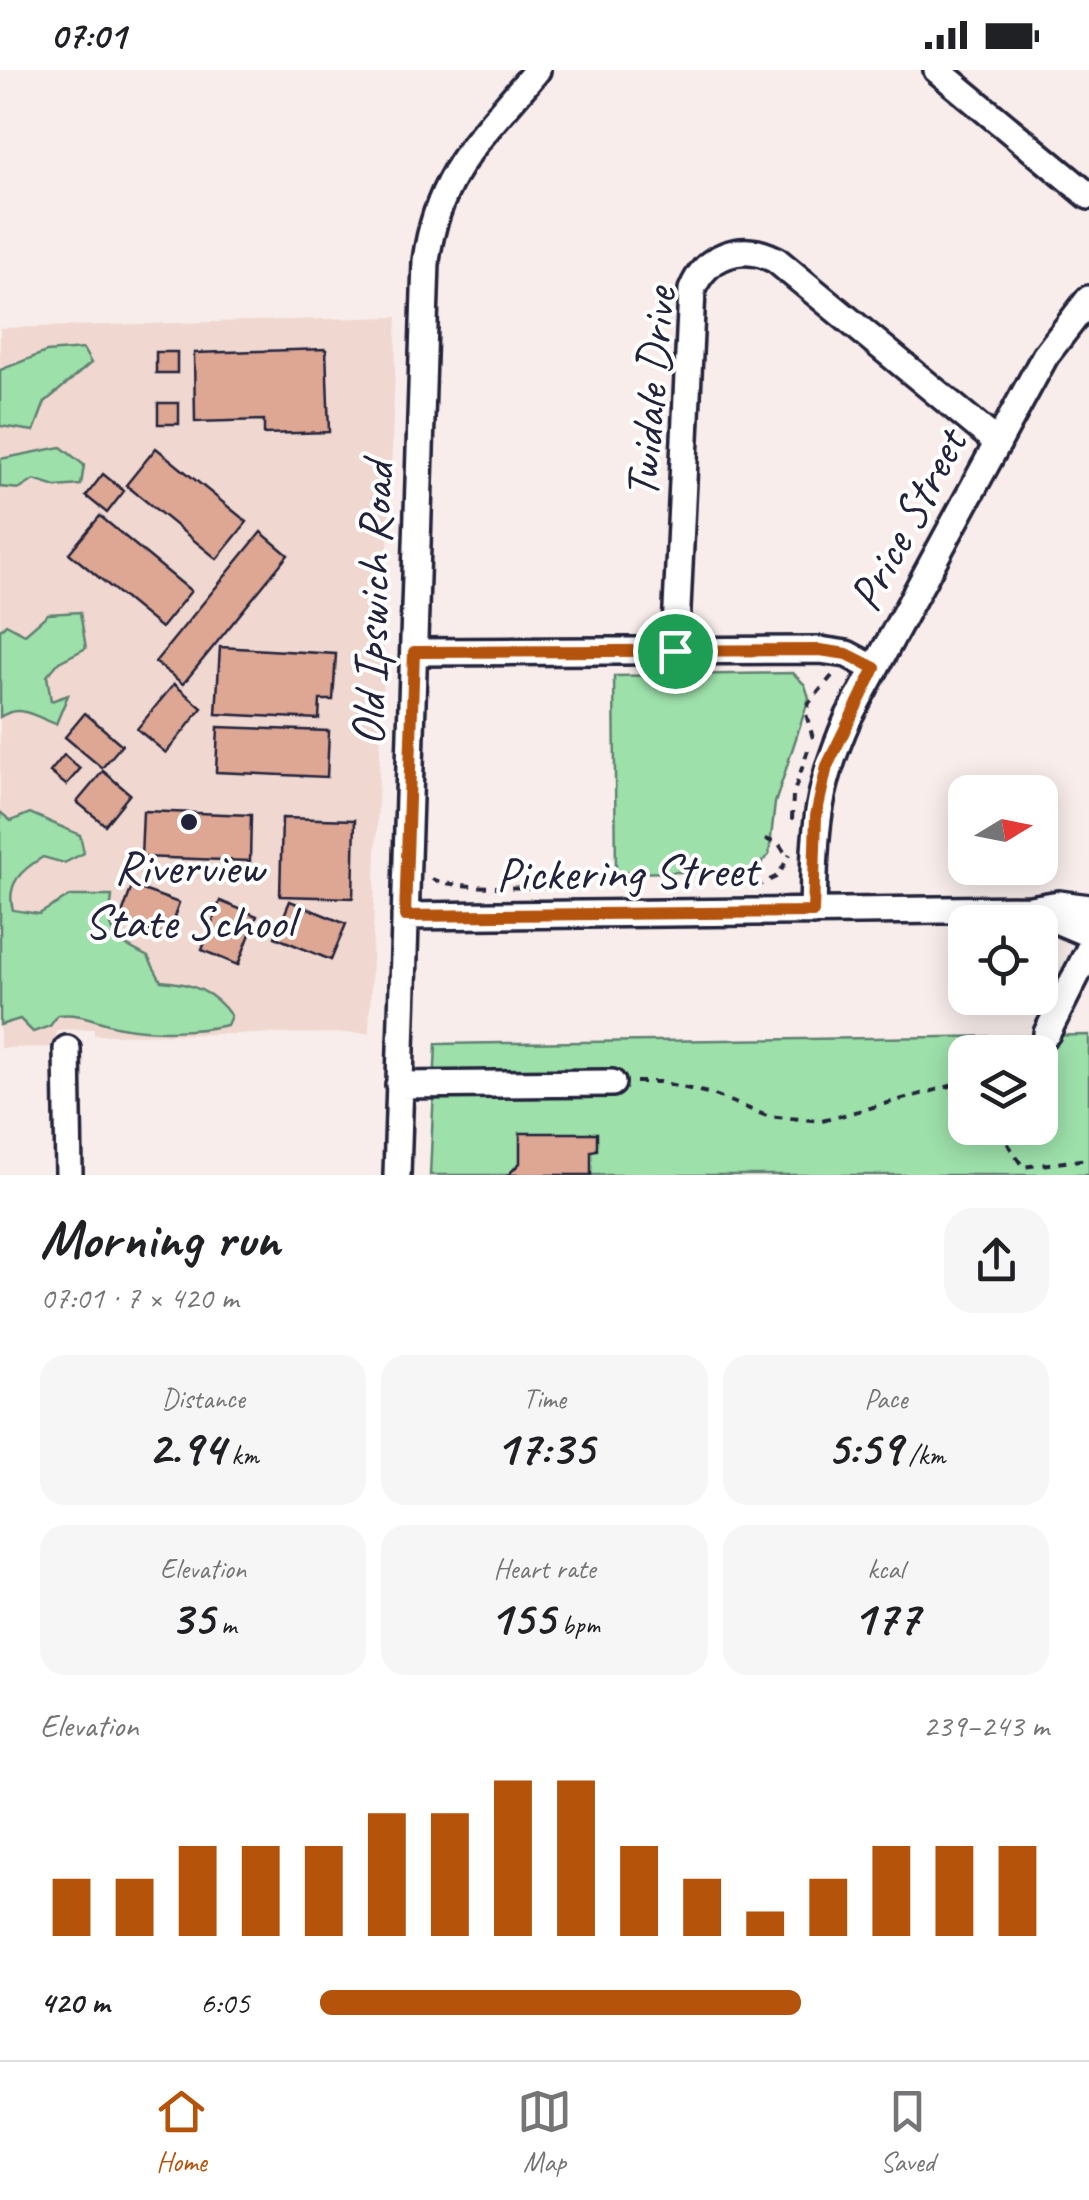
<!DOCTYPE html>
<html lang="en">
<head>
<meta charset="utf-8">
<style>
	body { margin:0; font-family:Caveat,sans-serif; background:#f6f6f6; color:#202124; height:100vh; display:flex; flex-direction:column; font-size:38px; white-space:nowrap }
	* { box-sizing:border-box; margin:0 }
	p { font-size:32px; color:#757577 }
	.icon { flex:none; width:55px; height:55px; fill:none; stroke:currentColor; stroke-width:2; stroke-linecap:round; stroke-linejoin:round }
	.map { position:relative; height:1105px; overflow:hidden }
	.sheet { display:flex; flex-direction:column; background:#fff; flex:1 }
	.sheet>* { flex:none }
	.needle { width:65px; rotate:80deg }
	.fabs { position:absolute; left:948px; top:705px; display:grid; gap:20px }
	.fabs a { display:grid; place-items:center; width:110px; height:110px; border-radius:20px; background:#fff; box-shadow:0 5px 25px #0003; font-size:50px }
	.pin { position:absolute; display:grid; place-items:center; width:85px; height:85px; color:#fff; margin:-42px; border:5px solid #fff; border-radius:50%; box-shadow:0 2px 10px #0007 }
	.round { display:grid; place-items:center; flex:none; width:105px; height:105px; border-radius:30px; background:#f6f6f6 }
	.head { display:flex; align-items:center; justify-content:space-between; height:170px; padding:0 40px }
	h1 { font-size:55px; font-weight:700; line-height:75px }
	.stats { display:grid; grid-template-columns:repeat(3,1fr); gap:15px; height:170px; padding:10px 40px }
	.stats div { display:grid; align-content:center; border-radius:25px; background:#f6f6f6; text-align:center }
	.stats b { font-size:50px; font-weight:700 }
	.stats small { font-size:28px; font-weight:400 }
	.stats p { font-size:28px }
	.chart { height:280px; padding:20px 40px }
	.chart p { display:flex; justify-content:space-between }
	.chart svg { width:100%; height:180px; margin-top:10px; stroke:#b45309; stroke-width:6 }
	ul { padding:0 40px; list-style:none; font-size:32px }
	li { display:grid; grid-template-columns:160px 120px 1fr; align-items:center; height:75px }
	li i { height:25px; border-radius:12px; background:#b45309 }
	.status { display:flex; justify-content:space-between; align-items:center; height:70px; padding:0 50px; background:#fff; direction:ltr }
	.status svg { height:28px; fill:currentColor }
	.tabs { display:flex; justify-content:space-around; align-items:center; height:140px; border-top:2px solid #e0e0e0; background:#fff; font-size:28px; color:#757577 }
	.tabs a { display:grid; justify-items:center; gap:5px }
	.tabs .current { color:#b45309 }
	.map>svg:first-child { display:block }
	.built { fill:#f0d8d0 }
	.green { fill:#9de0aa; stroke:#608172; stroke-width:2.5; fill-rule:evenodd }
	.building { fill:#dda794; stroke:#22223b; stroke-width:2.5 }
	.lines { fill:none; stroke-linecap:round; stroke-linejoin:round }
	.minor-casing { stroke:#22223b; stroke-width:32 }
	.path { stroke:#22223b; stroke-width:4; stroke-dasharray:8 8; stroke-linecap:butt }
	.minor { stroke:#fff; stroke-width:25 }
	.route-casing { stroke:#fff; stroke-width:20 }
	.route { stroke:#b45309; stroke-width:12 }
	.poi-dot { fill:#22223b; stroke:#fff; stroke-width:4 }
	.labels { text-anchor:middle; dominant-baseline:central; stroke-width:8; stroke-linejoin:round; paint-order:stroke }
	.street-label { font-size:48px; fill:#22223b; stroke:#fff }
	.poi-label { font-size:48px; fill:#22223b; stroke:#fff }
</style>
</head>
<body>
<div class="status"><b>07:01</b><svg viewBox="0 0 49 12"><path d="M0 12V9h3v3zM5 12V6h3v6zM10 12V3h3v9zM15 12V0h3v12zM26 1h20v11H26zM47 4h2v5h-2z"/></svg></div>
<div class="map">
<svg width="1089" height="1105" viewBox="0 0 1089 1105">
	<rect width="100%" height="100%" fill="#f8edea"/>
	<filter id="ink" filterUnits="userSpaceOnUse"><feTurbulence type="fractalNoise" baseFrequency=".01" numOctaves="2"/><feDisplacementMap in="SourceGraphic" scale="20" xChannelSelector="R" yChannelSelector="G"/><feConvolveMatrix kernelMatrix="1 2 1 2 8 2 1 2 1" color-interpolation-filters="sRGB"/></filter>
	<g filter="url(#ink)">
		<path class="built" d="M 397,247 L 369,963 L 99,965 L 94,965 L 94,959 L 56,960 L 56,977 L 0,978 L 0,258 Z"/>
		<path class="green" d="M 83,279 L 91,293 L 45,332 L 34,361 L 0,356 L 0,300 L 46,282 Z
			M 61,377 L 84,395 L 81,415 L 56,417 L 34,410 L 20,419 L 0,417 L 0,389 Z
			M 80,542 L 86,578 L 59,592 L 47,606 L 51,631 L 68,625 L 56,654 C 34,647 22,633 0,647 L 0,560 L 6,554 L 25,564 L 48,544 Z
			M 793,603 L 805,615 L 809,628 L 775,733 L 769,785 L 753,801 L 616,803 L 614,606 Z
			M 0,742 L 11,751 L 30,743 L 80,765 L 84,783 L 64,793 L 43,787 C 21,800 6,814 13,840 L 39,844 L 70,826 L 112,826 L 109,852 L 118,871 L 148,887 L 161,911 C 191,913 214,921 231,946 L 227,955 C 195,962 153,963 121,957 C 99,953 81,942 58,945 L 50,956 L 33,962 L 20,949 L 0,955 Z
			M 1089,965 L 1089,1105 L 430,1105 L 436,974 ZM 965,982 L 1040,982 L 1040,1058 L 965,1058 Z"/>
		<path class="building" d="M 326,279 L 329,362 L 264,364 L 264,350 L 195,352 L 194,283 Z
			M 156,282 L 177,282 L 177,303 L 156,303 Z
			M 158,333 L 179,333 L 179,354 L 158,354 Z
			M 156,378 L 247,452 L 217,489 L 126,415 Z
			M 103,404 L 124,421 L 107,443 L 86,426 Z
			M 100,446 L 191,521 L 161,558 L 69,483 Z
			M 261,462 L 288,485 L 183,614 L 155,592 Z
			M 220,577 L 336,584 L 333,630 L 320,630 L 319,649 L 216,644 Z
			M 174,614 L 202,638 L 166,683 L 137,659 Z
			M 85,643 L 122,675 L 102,698 L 65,667 Z
			M 218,657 L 329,661 L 327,707 L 216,702 Z
			M 64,685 L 80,699 L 66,715 L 50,702 Z
			M 103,701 L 130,724 L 105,755 L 77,732 Z
			M 143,741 L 251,745 L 250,791 L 141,787 Z
			M 282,748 L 355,750 L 353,828 L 280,826 Z
			M 132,816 L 179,833 L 167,867 L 120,850 Z
			M 220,831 L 257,846 L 238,895 L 202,880 Z
			M 290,831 L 346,854 L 331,890 L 275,867 Z
			M 520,1063 L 597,1063 L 597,1080 L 591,1081 L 591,1105 L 508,1105 L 520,1093 Z"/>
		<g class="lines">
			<defs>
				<path id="minor" d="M 937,0 L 1089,126
					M 675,581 L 692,220 C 706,185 742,172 776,190 L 998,373
					M 414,582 L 820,580 L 847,584 L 875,599
					M 1030,839 L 1089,864
					M 813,842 C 815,761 815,722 849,646 L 1045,286 L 1089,229
					M 405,846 L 1030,839 L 1059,834 L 1089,838
					M 1047,963 L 1089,880
					M 67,979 L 69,1105
					M 399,1015 L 612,1013
					M 397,1105 L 426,191 C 438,101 482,67 537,0"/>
			</defs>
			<use href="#minor" class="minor-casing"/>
			<path class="path" d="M 813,668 L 806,644 L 809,633 L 832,606
				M 792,750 L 793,725 L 809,677
				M 765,769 L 779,774 L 788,788
				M 432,809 C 454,821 558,816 591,819
				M 755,817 L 778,806 L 790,784
				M 1007,982 L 1025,973
				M 636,1012 L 659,1012 L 712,1024 L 767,1046 L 822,1051 L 965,1012
				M 1003,1058 L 1006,1071 L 1023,1097 L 1089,1089"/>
			<use href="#minor" class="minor"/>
		</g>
	</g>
	<g class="lines" filter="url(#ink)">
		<defs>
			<path id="route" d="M 820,580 L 847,584 L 875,598 L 827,696 L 816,746 L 813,842 L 405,846 L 414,582 Z"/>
		</defs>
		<use href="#route" class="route-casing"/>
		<use href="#route" class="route"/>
	</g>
	<circle class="poi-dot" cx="189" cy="752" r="10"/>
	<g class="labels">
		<g class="street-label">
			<text transform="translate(650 323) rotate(-85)">Twidale Drive</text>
			<text transform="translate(907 450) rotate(-62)">Price Street</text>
			<text transform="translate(372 534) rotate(-88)">Old Ipswich Road</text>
			<text transform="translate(627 802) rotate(-1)">Pickering Street</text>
		</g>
		<g class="poi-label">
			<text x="189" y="797">Riverview<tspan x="189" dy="55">State School</tspan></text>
		</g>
	</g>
</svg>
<div class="fabs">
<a><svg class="needle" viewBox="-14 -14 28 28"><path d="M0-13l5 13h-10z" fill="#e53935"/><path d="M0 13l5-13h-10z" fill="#757577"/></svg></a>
<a><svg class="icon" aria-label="locate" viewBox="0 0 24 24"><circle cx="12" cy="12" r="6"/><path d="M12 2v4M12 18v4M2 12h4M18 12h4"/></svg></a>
<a><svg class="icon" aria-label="layers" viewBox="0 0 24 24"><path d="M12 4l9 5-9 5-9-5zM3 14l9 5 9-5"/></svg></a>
</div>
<div class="pin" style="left:675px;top:581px;background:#1e9e55"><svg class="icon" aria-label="arrive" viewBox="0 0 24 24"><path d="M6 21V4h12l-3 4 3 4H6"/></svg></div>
</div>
<section class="sheet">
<div class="head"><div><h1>Morning run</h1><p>07:01 · 7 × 420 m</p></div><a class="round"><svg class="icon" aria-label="share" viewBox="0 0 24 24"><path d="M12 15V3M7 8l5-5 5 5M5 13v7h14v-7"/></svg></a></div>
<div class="stats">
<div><p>Distance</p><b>2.94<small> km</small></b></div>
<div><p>Time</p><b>17:35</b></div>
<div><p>Pace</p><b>5:59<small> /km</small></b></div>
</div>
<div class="stats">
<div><p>Elevation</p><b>35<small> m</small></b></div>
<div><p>Heart rate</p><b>155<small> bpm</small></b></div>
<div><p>kcal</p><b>177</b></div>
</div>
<div class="chart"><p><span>Elevation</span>239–243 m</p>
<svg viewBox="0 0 160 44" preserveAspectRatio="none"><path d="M5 44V30M15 44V30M25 44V22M35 44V22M45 44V22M55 44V14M65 44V14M75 44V6M85 44V6M95 44V22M105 44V30M115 44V38M125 44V30M135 44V22M145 44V22M155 44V22"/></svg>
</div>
<ul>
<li><b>420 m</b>6:05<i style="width:66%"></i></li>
</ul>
</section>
<nav class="tabs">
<a class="current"><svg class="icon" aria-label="home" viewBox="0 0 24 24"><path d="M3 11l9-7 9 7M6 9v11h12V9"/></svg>Home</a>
<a><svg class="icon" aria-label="map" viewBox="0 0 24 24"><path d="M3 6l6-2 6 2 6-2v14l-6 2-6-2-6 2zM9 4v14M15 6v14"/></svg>Map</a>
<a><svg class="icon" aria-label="saved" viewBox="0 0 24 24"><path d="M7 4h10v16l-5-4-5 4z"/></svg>Saved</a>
</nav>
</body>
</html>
